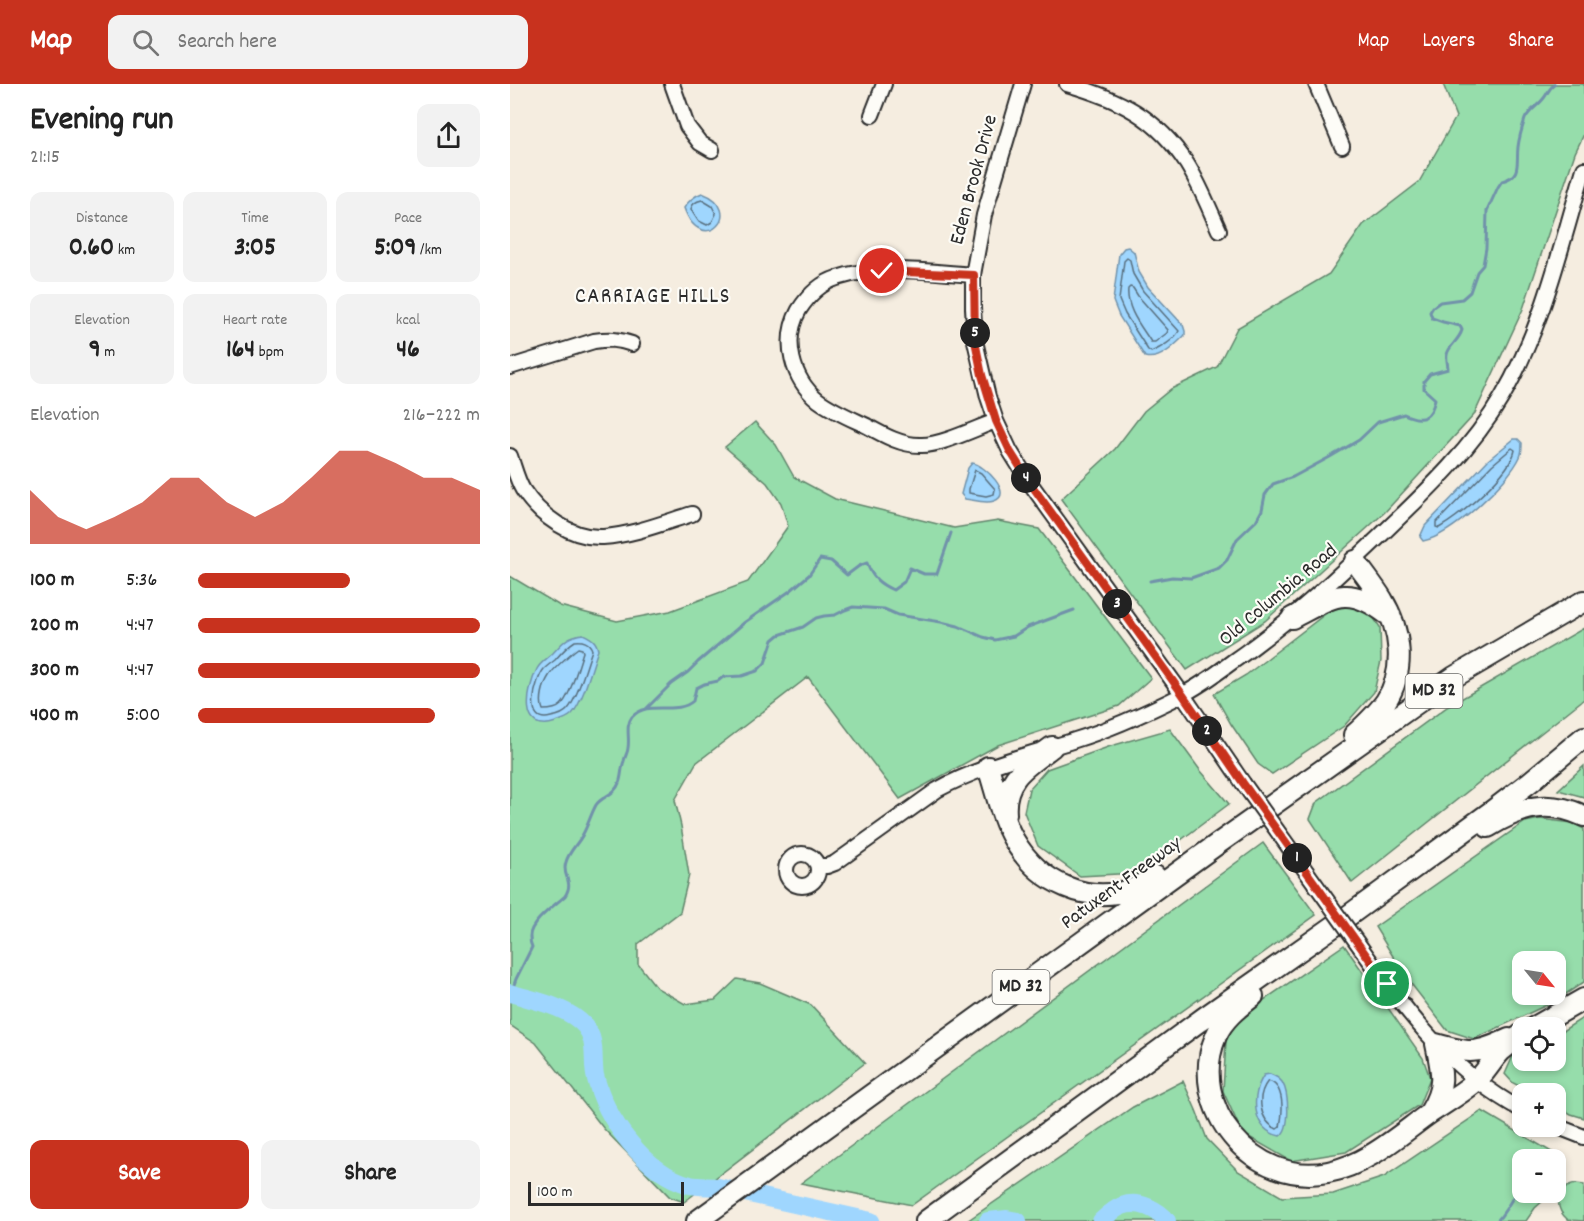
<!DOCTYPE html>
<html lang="en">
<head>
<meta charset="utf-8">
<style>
	body { margin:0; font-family:Dekko,sans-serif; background:#f2f2f2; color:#222; height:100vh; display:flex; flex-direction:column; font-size:22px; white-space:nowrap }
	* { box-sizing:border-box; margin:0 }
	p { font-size:20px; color:#767676 }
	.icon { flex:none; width:33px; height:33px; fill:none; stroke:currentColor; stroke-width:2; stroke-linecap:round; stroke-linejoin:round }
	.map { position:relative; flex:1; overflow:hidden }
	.details { display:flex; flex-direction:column; background:#fff; width:510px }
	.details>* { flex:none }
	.needle { width:39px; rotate:120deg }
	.tools { position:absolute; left:1002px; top:867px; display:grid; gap:12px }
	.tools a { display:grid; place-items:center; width:54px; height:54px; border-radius:12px; background:#fff; box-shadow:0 3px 9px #0003; font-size:30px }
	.scale { position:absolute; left:18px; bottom:15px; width:156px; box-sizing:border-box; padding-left:6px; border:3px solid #2b2b2b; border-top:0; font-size:16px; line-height:21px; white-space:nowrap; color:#2b2b2b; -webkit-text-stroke:4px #fdfcf7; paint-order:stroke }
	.pin { position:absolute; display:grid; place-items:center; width:51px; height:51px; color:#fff; margin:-26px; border:3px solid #fff; border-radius:50%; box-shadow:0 2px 6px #0007 }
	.km { position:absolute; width:30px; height:30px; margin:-15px; border-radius:50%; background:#222; color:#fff; font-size:16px; line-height:30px; text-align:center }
	.round { display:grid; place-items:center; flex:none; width:63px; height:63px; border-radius:12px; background:#f2f2f2 }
	.summary { display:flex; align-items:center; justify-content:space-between; height:102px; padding:0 30px }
	h1 { font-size:33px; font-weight:700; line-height:45px }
	.figures { display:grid; grid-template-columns:repeat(3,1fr); gap:9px; height:102px; padding:6px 30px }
	.figures div { display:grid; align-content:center; border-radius:12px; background:#f2f2f2; text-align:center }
	.figures b { font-size:26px; font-weight:700 }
	.figures small { font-size:16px; font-weight:400 }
	.figures p { font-size:16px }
	.chart { height:168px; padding:12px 30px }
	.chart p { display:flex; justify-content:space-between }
	.chart svg { width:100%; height:108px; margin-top:6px; fill:#c8321e; opacity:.7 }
	.action { display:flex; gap:12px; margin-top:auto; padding:12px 30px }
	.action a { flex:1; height:69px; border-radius:12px; background:#c8321e; color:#fff; font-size:24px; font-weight:700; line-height:69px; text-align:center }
	.action a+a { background:#f2f2f2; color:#222 }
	ul { padding:0 30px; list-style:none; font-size:20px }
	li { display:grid; grid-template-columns:96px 72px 1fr; align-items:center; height:45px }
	li i { height:15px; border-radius:8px; background:#c8321e }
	header { display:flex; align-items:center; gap:36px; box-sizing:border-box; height:84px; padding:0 30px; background:#c8321e; color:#fff }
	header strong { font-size:28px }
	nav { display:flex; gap:33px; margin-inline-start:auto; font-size:21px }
	.search { width:420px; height:54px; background:#f2f2f2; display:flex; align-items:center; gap:15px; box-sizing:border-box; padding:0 21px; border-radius:12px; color:#767676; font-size:22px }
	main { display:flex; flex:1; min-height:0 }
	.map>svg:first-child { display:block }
	.green { fill:#96ddab; stroke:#60846b; stroke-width:1.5; fill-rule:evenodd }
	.water { fill:#9fd6fe; stroke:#7192aa; stroke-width:1.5 }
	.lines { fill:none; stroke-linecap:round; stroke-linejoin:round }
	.shore { stroke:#596f7f; stroke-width:1.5 }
	.stream { stroke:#7192aa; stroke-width:3 }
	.river { stroke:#9fd6fe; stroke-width:18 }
	.minor-casing { stroke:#2b2b2b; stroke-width:18 }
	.highway-casing { stroke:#2b2b2b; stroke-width:24 }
	.minor { stroke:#fdfcf7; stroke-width:14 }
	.highway { stroke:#fdfcf7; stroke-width:20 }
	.minor-bridge-casing { stroke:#2b2b2b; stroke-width:18; stroke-linecap:butt }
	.minor-bridge { stroke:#fdfcf7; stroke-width:14 }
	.route-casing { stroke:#fff; stroke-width:12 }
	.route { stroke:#c8321e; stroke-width:8 }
	.labels { text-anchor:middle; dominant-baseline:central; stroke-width:4.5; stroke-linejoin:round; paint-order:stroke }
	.shield { fill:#fdfcf7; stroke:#6a6a68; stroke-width:1.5 }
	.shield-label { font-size:20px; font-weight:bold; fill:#2b2b2b }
	.street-label { font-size:21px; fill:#2b2b2b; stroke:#fdfcf7 }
	.neighbourhood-label { font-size:22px; letter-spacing:1.5px; fill:#2b2b2b; stroke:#fdfcf7 }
</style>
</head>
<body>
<header>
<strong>Map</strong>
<div class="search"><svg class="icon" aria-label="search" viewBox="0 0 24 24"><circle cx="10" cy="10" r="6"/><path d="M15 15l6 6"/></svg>Search here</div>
<nav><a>Map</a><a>Layers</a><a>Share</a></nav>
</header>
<main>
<section class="details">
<div class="summary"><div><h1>Evening run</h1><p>21:15</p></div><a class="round"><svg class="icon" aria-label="share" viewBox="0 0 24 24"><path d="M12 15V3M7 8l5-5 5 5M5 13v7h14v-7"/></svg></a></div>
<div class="figures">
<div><p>Distance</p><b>0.60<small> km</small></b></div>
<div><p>Time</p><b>3:05</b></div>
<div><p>Pace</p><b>5:09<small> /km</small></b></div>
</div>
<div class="figures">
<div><p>Elevation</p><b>9<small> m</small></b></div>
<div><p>Heart rate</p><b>164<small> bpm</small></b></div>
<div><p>kcal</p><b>46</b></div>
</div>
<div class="chart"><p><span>Elevation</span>216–222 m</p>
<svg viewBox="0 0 160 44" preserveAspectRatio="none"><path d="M0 44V22L10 33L20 38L30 33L40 27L50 17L60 17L70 27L80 33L90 27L100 17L110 6L120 6L130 11L140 17L150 17L160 22V44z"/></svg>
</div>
<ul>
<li><b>100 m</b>5:36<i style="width:54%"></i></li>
<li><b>200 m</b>4:47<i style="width:100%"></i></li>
<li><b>300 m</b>4:47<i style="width:100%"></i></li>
<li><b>400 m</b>5:00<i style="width:84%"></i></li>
</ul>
<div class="action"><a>Save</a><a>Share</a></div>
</section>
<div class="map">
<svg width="1074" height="1137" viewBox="0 0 1074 1137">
	<rect width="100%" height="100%" fill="#f5ede0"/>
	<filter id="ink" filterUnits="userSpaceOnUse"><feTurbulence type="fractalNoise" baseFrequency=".0167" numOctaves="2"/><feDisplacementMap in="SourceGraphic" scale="12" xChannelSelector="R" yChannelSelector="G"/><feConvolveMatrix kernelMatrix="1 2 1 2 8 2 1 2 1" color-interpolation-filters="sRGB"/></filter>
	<g filter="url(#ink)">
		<path class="green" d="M 933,0 L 1074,0 L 1074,50 L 1065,69 L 1013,225 L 964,331 L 875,428 L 755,537 L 677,586 L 551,415 L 605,365 L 634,327 L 661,305 L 707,283 L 727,244 L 819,190 L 853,141 L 909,98 L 946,33 Z
			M 245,338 L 266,361 L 284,393 L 325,415 L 444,444 L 488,437 L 529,445 L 641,594 L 609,622 L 488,661 L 390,715 L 298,593 L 186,679 L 165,716 L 171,742 L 179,791 L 170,828 L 128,860 L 128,880 L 147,904 L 175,920 L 205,916 L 227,895 L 250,899 L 301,921 L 355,979 L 174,1118 L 160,1113 L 94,1045 L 26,959 L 0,941 L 0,492 L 50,522 L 107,537 L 160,527 L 238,498 L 278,442 L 271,419 L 257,399 L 215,363 Z
			M 841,523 L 860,529 L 870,543 L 871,577 L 864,608 L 834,642 L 762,690 L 748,680 L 721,640 L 704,610 L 736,591 L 823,524 Z
			M 1074,544 L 1074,615 L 842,799 L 800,735 L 806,719 L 937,623 Z
			M 660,645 L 690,686 L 719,720 L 627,789 L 570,792 L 528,762 L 514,728 L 519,705 L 537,685 L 601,662 Z
			M 1074,682 L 1074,713 L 1048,706 Z
			M 1030,735 L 1063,739 L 1074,745 L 1074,898 L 1045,917 L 964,955 L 937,946 L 895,892 L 865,843 L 1015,738 ZM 1012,878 L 1046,878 L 1046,910 L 1012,910 Z
			M 753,759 L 806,831 L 402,1121 L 291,1099 Z
			M 834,861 L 913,974 L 920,994 L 909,1021 L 836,1068 L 781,1077 L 732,1049 L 713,1007 L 716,957 L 728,934 Z
			M 1074,933 L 1074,1034 L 1061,1030 L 1046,1021 L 1046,1010 L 1023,1009 L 1003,999 L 995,990 L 1003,972 L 1012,968 L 1012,976 L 1046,976 L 1046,951 Z
			M 673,997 L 686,1026 L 697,1055 L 728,1087 L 772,1113 L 823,1110 L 874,1093 L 972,1027 L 1050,1073 L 1050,1102 L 1046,1105 L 1046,1076 L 1012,1076 L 1012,1108 L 1042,1109 L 1025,1124 L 1016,1137 L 457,1137 L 623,1023 Z
			M 1066,1100 L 1074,1101 L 1074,1137 L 1058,1136 C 1043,1123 1046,1104 1066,1100 Z"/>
		<path class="water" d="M 192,109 C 238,126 192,175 174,124 C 179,116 184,112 192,109 Z
			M 618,163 L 624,168 L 629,188 L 638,203 L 673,241 L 675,247 L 675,251 C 665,261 650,277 635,273 L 609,232 L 603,217 L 609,170 L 614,164 Z
			M 1004,355 L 1008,355 L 1012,359 C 1012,364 1012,369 1010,373 C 998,399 941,452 913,457 L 910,453 L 915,442 L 978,376 Z
			M 462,379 C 474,380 505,411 484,417 C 475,420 464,416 455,415 L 451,410 L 458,384 Z
			M 73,550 C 81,554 86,556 88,566 C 82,583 73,618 62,630 C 58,634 52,636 46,638 C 8,651 17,605 27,585 C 30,579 38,574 43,569 C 53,558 57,552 73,550 Z
			M 760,990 C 765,992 769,994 772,998 C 779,1009 781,1045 770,1052 C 742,1046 740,1012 754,991 Z"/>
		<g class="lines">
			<path class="shore" d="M 192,116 L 202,122 L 206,130 L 202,138 L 197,141 L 189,137 L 181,125 C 182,120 187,117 192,116 Z
				M 617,174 L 620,176 L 623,190 L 633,207 L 669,247 C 664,256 651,264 641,268 L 638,266 L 615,230 L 609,216 L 614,177 Z
				M 620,203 L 623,204 L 628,212 L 658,246 L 657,249 L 645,258 L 641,258 C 631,242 616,225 618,205 Z
				M 1002,364 L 1005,366 C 1001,389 950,432 929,444 L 926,443 L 926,439 L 982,381 Z
				M 465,386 L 471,389 L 485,405 L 484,410 L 476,412 L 459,409 L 459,405 Z
				M 65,557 C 72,556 80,558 82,566 C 77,580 68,614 58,625 C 54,630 47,632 41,633 C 13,641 25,596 34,585 C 37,582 41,579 45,576 C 51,569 57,562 65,557 Z
				M 68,564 L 72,565 L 73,568 C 69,580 60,614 51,621 C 47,625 39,626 33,626 C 29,617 33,601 39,592 C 43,585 57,573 64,567 Z
				M 758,997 C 775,1001 773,1028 770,1043 L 767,1045 C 749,1037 746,1012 758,997 Z"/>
			<path class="stream" d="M 640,497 L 662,493 L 681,494 L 709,484 L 717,476 L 727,455 L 746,437 L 752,426 L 755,411 L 763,400 L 783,393 L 820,373 L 849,356 L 868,338 L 894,330 C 911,338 921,336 925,315 L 914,305 L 914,297 L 920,290 L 938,285 C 938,281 936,275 937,271 C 938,262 949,257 952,246 L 950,242 L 933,238 L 922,234 L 920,228 L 923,223 L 930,218 L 952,215 L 960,208 L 967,188 L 973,181 L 976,164 L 977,127 L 988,103 L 992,97 C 1012,92 1006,79 1008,63 C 1009,54 1012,44 1015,35 C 1019,26 1028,22 1034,14 C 1038,9 1039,4 1045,0
				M 136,625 L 161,600 L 178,588 L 188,578 L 235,538 L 280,507 L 299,491 L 310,475 L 321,477 L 337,491 L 349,482 L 357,479 C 362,494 370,500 383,506 L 394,498 L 400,484 L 414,490 L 427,490 L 441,449
				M 1,909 L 6,895 L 22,863 C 21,861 20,856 20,853 C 19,839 45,821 55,812 C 65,796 51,793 56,778 C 59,767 68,760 73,750 C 78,741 81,730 86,721 C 92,712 105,711 109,699 C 112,692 111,684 114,677 C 115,672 118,668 118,664 C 120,653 115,642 122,633 C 138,615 166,632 183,617 L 186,604 L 194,600 L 208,597 L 213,593 L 232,592 L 247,587 L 255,579 L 263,556 L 269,551 L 293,543 L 306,534 L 314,532 L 325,531 L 335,526 L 343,523 L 374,525 L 388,531 L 431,538 L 448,542 L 473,553 L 485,556 L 504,552 L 518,543 L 564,526
				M 987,1137 C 998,1125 1004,1111 1012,1097"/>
			<path class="river" d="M 0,909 C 25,917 57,922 75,942 C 87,956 82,975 85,991 C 95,1035 135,1089 180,1101 C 189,1103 199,1102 208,1103 L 361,1137
				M 478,1137 L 497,1135 L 508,1137
				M 591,1137 C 606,1123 618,1115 638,1123 C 645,1126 653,1131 657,1137"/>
			<defs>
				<path id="minor" d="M 162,0 L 177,42 L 190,59 L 202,66
					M 513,0 L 474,131 L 463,191 L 463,224 L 465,257 L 478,313 L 486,337 L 500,367 L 520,399 L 673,611 L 733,699
					M 557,0 C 609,15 647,33 677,80 C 690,101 699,124 709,146
					M 806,0 L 832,62
					M 362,31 L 374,0
					M 463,191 C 421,188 368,180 327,194 C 311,199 298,212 289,226 C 272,256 282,295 308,316 C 323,327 340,334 357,342 C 373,351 393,362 412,361 C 432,361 466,344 486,337
					M 0,283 L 84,257 C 98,255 108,255 122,260
					M 0,372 C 4,383 7,396 13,406 C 29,431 61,455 93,453 C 123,451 153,439 182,430
					M276 786a16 16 0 1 1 32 0a16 16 0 1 1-32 0Z
					M 308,782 L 317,782 L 325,779 L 427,706 C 470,682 518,671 565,656 C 601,645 636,629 670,612 C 688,603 706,590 722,578 C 776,541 823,497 870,452 C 915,409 961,366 992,313 C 1033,243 1051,162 1074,85
					M 851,864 C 896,928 941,988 1012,1026
					M 1046,1042 L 1074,1053"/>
				<path id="highway" d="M 782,534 C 823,513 836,499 877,530
					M 844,651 C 855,641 867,630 876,617 C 896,586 891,546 872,515 C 864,502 854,490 845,477
					M 478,683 C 486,707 491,734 504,756 C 529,799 578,822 625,804 C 632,801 638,796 645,792
					M 496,730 C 493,694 517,682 542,663
					M 978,743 C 1011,723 1037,715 1074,732
					M 743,912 C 729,923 713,935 706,952 C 676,1023 743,1103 818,1088 C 857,1081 889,1051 920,1029 C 935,1019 951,1010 965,998 C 975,990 982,976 991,967 C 998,961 1006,955 1012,950
					M 1023,944 L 1074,915
					M 920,1028 C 936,1002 932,988 926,960 C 960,970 966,970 999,955
					M 187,1137 L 706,761 L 883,636 L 944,593 L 1074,517
					M 416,1137 L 695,933 L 827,840 L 982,727 L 1020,698 L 1074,653"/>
			</defs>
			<use href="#minor" class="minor-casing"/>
			<use href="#highway" class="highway-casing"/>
			<use href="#minor" class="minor"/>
			<use href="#highway" class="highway"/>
			<defs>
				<path id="minor-bridge" d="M 733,699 L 851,864"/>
			</defs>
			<use href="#minor-bridge" class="minor-bridge-casing"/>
			<use href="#minor-bridge" class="minor-bridge"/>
		</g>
	</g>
	<g class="lines" filter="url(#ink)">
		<defs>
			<path id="route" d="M 372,187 L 464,191 L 465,257 L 472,291 L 486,337 L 500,367 L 520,399 L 673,611 L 733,699 L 877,900"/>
		</defs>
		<use href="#route" class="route-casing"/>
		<use href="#route" class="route"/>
	</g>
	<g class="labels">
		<g class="shield">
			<rect x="895.5" y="590" width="57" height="34" rx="4.5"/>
			<rect x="482.5" y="886" width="57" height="34" rx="4.5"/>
		</g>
		<g class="shield-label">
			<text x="924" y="607">MD 32</text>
			<text x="511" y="903">MD 32</text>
		</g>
		<g class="street-label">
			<text transform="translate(465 96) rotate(-75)">Eden Brook Drive</text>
			<text transform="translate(769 512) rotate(-40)">Old Columbia Road</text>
			<text transform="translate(612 800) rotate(-36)">Patuxent Freeway</text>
		</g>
		<g class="neighbourhood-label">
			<text x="143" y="213">CARRIAGE HILLS</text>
		</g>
	</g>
</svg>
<div class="tools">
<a><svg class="needle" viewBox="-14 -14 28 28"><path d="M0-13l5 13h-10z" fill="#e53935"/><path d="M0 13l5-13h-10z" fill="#767676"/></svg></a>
<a><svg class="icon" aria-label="locate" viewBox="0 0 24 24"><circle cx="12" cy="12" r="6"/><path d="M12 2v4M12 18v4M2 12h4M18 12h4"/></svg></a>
<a>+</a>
<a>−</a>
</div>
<div class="scale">100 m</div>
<div class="pin" style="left:877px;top:900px;background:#1e9e55"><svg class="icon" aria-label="arrive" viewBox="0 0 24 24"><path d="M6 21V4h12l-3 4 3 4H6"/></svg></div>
<div class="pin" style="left:372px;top:187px;background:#d93025"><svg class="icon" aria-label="check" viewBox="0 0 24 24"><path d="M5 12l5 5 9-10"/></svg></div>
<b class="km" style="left:787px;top:774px">1</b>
<b class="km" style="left:697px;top:647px">2</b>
<b class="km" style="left:607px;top:520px">3</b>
<b class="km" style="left:516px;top:394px">4</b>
<b class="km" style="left:465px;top:249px">5</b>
</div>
</main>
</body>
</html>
